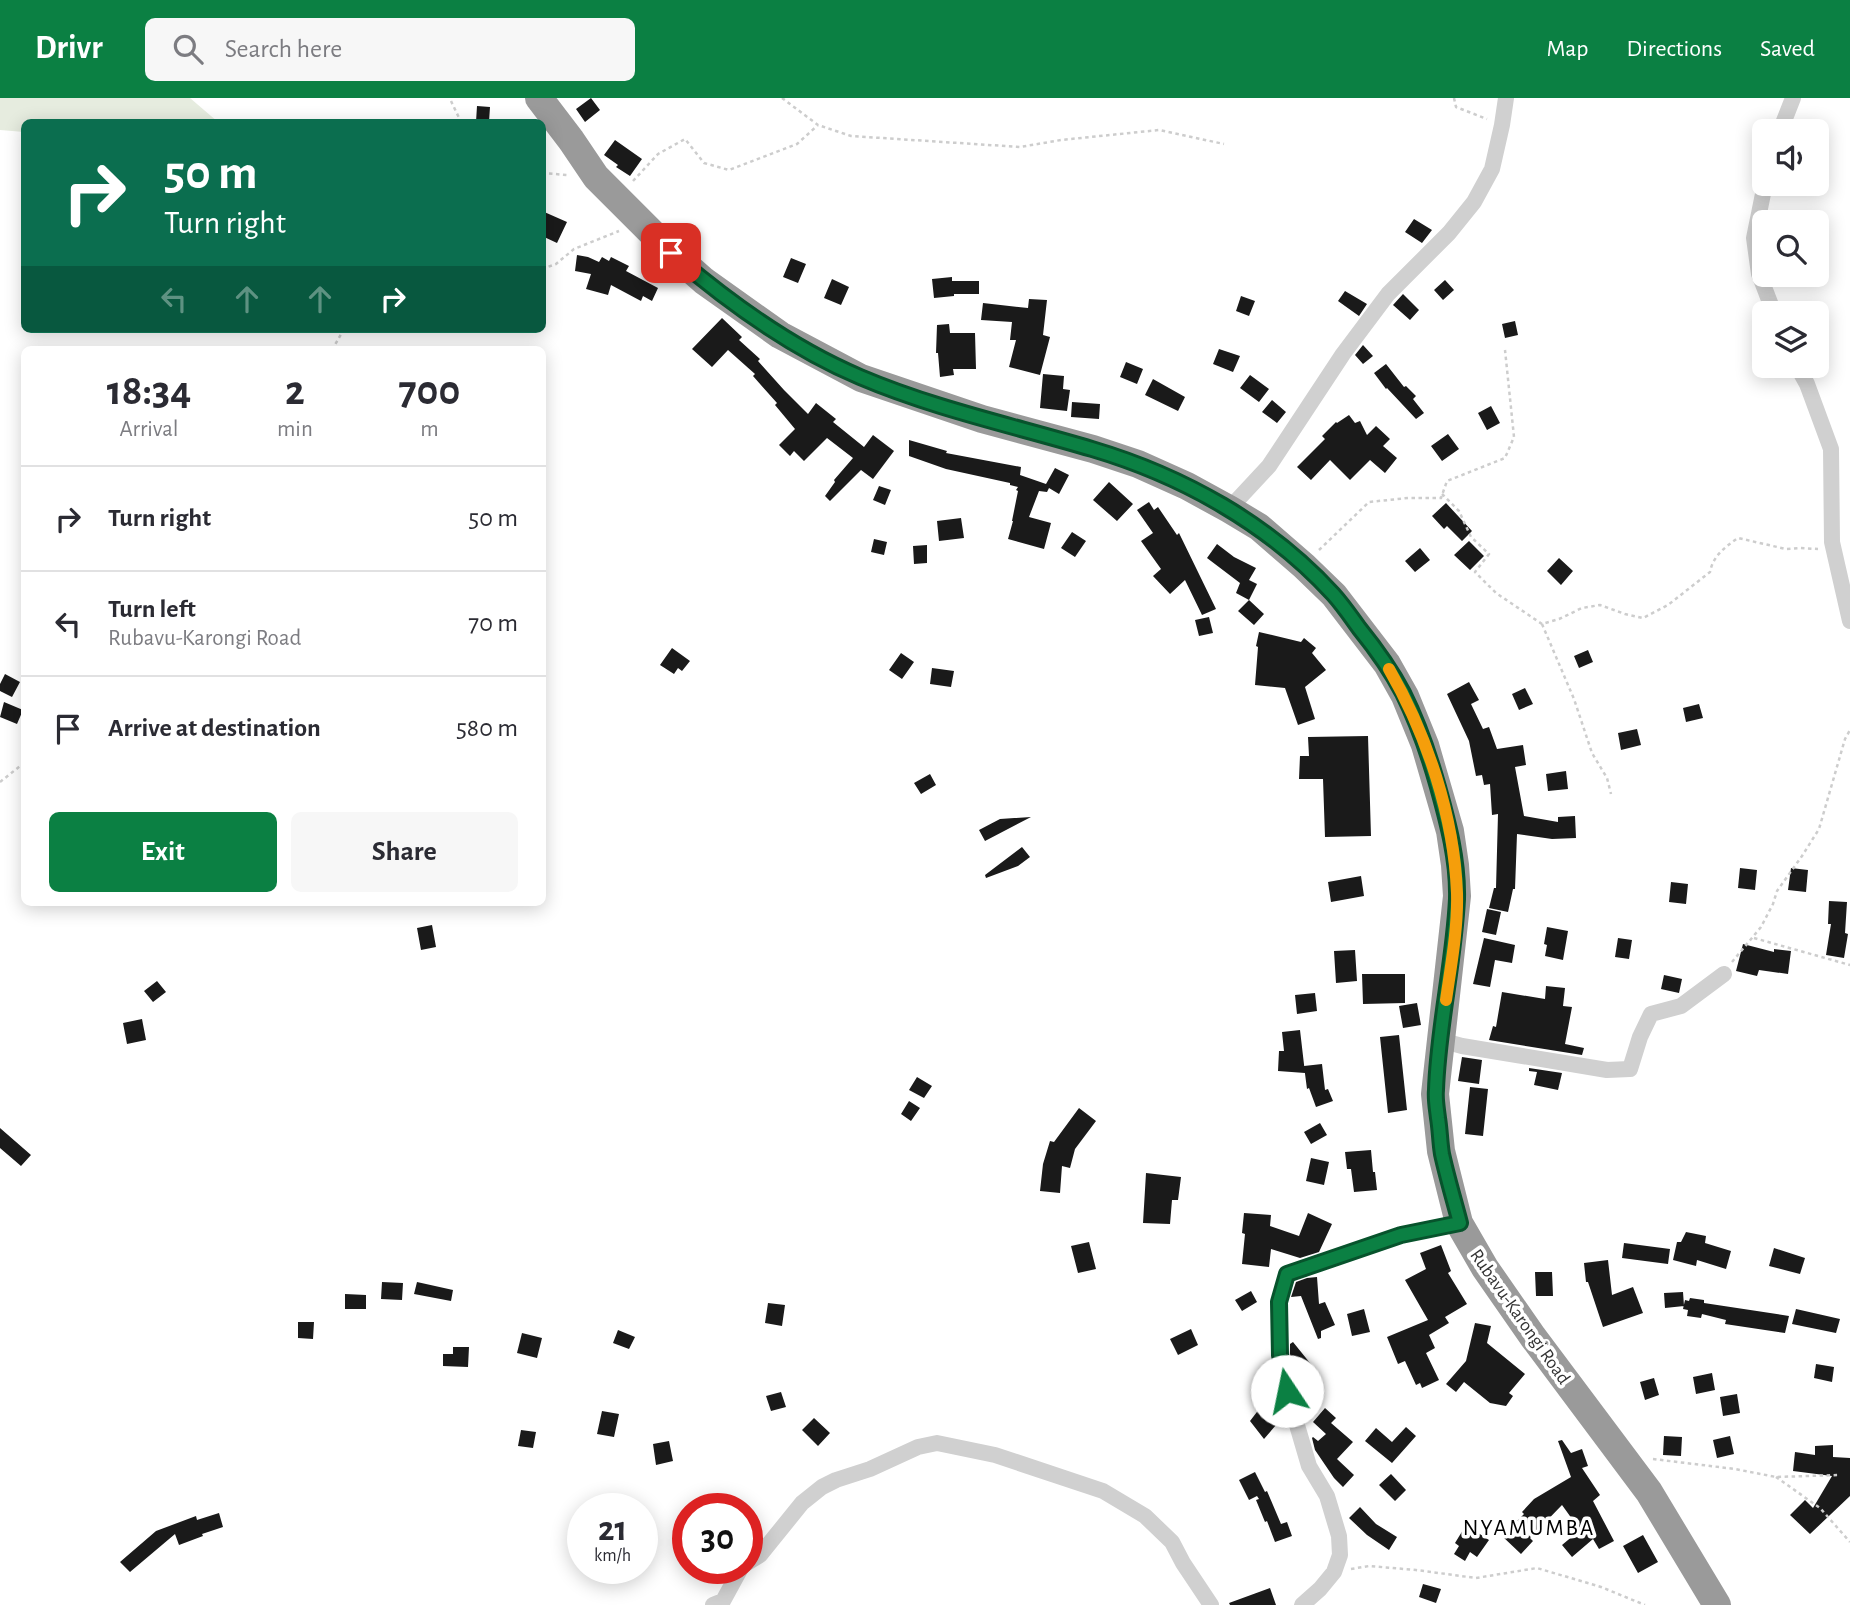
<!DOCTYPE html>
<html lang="en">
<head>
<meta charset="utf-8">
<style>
	:root { --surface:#fff; --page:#f7f7f7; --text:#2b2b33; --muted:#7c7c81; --line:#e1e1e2; --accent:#0b8043 }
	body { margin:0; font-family:"Alegreya Sans",sans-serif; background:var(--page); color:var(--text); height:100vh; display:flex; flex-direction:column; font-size:26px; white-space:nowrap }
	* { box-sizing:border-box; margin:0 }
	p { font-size:23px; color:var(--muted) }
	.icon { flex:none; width:38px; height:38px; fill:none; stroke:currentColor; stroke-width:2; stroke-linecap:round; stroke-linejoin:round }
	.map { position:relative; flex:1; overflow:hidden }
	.drawer { position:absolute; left:21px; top:248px; width:525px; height:560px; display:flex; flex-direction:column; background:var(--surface); border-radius:10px; box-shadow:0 4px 18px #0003 }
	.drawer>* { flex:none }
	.guide { position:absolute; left:21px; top:21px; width:525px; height:214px; border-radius:10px; box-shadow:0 4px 18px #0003; background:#0b6e4f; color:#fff; overflow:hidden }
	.buttons { position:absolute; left:1752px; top:21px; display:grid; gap:14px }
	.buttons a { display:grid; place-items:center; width:77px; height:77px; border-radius:10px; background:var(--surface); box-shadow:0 4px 18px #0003; font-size:35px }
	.speed { position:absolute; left:567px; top:1395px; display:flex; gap:14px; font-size:35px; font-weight:700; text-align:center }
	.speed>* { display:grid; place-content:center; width:91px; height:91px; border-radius:50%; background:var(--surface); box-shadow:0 4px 18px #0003; line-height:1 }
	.speed small { font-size:18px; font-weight:400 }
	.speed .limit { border:10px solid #d22; background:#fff; color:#111 }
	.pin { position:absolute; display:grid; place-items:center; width:60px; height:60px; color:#fff; margin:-30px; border-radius:14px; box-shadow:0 4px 10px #0006 }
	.me { position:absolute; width:77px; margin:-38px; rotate:349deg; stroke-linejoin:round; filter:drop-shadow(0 0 5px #0008) }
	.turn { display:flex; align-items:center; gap:24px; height:147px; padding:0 28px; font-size:32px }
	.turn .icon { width:91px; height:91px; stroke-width:2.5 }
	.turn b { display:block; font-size:49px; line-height:60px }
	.lanes { display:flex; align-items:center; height:66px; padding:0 28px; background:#0003; justify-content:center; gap:35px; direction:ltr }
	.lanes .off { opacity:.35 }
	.eta { display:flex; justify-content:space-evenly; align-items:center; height:119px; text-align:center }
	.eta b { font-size:42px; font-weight:700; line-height:49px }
	.cta { display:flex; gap:14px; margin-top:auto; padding:14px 28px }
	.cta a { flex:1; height:80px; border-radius:10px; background:var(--accent); color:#fff; font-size:28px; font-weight:700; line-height:80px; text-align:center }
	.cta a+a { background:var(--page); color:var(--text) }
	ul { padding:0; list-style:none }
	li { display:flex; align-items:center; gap:21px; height:105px; padding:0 28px; border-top:2px solid var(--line) }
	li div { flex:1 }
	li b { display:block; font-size:26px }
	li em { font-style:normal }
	header { display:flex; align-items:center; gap:42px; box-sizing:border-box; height:98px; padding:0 35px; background:var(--accent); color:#fff }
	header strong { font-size:33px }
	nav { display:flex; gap:38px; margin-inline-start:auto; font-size:24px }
	.search { width:490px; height:63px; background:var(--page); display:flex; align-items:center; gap:18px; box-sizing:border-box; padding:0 24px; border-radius:10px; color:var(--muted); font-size:26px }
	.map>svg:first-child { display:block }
	.green { fill:#e6ecdf }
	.building { fill:#1a1a1a }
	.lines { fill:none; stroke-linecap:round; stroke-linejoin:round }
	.path { stroke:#cdcdcd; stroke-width:2.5; stroke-dasharray:3.5 3.5; stroke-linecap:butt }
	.street { stroke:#d0d0d0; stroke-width:16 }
	.highway { stroke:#9a9a9a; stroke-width:28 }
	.route-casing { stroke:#07532c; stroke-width:18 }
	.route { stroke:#0b8043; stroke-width:12 }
	.slow { stroke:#f59e0b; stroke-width:12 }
	.labels { text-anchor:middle; stroke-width:7; stroke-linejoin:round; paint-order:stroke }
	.street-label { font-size:19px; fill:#333; stroke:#fff }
	.quarter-label { font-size:23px; letter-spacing:2px; fill:#000; stroke:#fff }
</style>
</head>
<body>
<header>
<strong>Drivr</strong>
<div class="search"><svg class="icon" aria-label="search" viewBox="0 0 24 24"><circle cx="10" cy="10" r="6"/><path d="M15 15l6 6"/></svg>Search here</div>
<nav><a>Map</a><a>Directions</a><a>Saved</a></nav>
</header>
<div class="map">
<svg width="1850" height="1507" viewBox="0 0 1850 1507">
	<rect width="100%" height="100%" fill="#fff"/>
	<path class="green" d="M0,0H190L218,24H24V34L0,32Z"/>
	<path class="building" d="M591,0L600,12L585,24L576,11Z
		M477,8L490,9L489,24H476Z
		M615,42L642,61L630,78L616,69L618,67L604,57Z
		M542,113L567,124L557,145L542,138Z
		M1414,121L1432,132L1422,145L1405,134Z
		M577,157L588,159L599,164L602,159L609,163L611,159L629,168L626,173L658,190L652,203L643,198L641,203L611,187L608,197L586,191L591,176L575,173Z
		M791,160L806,166L798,185L783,179Z
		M952,179V183H979V196H954V198L934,200L932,181Z
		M832,181L849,189L841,207L824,200Z
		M1445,182L1454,192L1443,202L1434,192Z
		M1345,193L1367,206L1359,218L1338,203Z
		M1403,196L1419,212L1410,222L1393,207Z
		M1241,198L1255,203L1249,218L1236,213Z
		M1029,201L1047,202L1043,237L1050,239L1040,277L1009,269L1016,242H1010L1012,224L981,222L983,205L1028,210Z
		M722,220L742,239L739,242L760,261L758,263L784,292L808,316L816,305L836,321L833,324L864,349L873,337L894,353L873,381L861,372L830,403L825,398L835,384L834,382L853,360L827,340L804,363L794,353L790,358L779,347L795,331L775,307L777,305L753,278L755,276L728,252L712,269L692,251Z
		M1515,223L1518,237L1505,240L1502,226Z
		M949,226L950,235H975L976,271H953L954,277L940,279L938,255H936L937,227Z
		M1363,247L1373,258L1363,266L1355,257Z
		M1219,251L1240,258L1233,274L1213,266Z
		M1126,264L1143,271L1137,286L1120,279Z
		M1386,266L1404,289L1406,288L1416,298L1413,301L1424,315L1416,321L1387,290L1386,291L1374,275Z
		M1043,276L1064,278L1063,291L1070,292L1067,313L1040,310Z
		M1250,277L1269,291L1259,304L1240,290Z
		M1153,281L1185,299L1178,313L1145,297Z
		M1272,302L1286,314L1277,325L1262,314Z
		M1072,304L1100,306L1099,321L1071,319Z
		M1491,308L1500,325L1487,332L1478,315Z
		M1349,317L1355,325L1360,323L1367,337L1376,328L1390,341L1383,348L1397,360L1385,375L1370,362L1350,382L1330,362L1311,382L1297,369L1325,341L1322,338L1336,324L1337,325Z
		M1448,336L1459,351L1442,363L1431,348Z
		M909,342L947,353L946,355L1021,369L1020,377L1046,386L1055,370L1069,377L1059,396L1049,390L1047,394L1039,393L1029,419L1051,425L1044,451L1008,441L1013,423H1012L1018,393L1016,392L1018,389L1010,387V385L946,371L909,358Z
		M1109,384L1133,406L1117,423L1093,402Z
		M879,388L891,392L885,407L873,402Z
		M1149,404L1154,412L1158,409L1177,437L1179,435L1216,511L1202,517L1185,482L1170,496L1153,478L1161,471L1141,443L1153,435L1137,412Z
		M1446,405L1472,433L1462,443L1447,428L1444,431L1432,418Z
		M961,420L964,440L939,443L937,423Z
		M1072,434L1086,443L1075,459L1061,450Z
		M874,441L887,444L884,457L871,454Z
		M1469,443L1484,458L1470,472L1454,457Z
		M1217,446L1234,459L1256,470L1249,482L1257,486L1249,502L1236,495L1240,485L1207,460Z
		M927,447V465L914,466L913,448Z
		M1420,450L1430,462L1415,474L1405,463Z
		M1559,460L1573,473L1561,487L1547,473Z
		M1249,502L1264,516L1254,527L1238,513Z
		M1209,519L1213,535L1199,538L1195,522Z
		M1259,534L1301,544L1304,540L1316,550L1312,555L1326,572L1305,589L1315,621L1298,627L1285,590L1255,587L1258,549L1256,548Z
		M672,550L690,563L682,573L678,570L674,576L660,567Z
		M1588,552L1593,564L1579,570L1574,558Z
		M901,555L914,564L902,581L889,572Z
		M932,570L954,573L951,589L930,586Z
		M5,576L20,584L12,599L0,593V586Z
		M1469,584L1479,602L1471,606L1483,631L1489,629L1497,651L1523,647L1526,667L1515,669L1524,718L1558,724V719L1575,718L1576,740L1552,741L1517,736L1515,791H1513L1508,814L1489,810L1494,790H1496L1498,716L1492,717L1490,686L1484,687L1482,677L1476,678L1469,643L1447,596Z
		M1525,590L1533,606L1519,612L1512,596Z
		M4,604L23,612L17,626L0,619Z
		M1699,606L1703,620L1686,624L1683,610Z
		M1637,631L1641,647L1621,652L1618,635Z
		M1368,638L1371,738L1325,739L1323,681H1299L1300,658H1309L1308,639Z
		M1566,673L1568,691L1548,693L1546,676Z
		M930,676L936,687L921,696L914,685Z
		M1031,719L985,743L979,732L1000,721Z
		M1022,749L1030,759L1018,768L986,780L985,777Z
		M1740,770L1757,772L1755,792L1738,790Z
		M1791,770L1808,772L1806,794L1788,792Z
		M1361,778L1364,798L1331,804L1328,784Z
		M1671,784L1688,786L1686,806L1669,804Z
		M1829,803L1847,804L1845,835L1848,836L1844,860L1826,857L1831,826H1828Z
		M1487,811L1501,814L1496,837L1482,834Z
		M432,827L436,849L421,852L417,830Z
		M1547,829L1568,833L1563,862L1545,858L1547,847L1544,846Z
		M1484,840L1515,847L1512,865L1495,862L1490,889L1473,886Z
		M1618,840L1632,842L1629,861L1615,859Z
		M1743,846L1774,854V851L1791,853L1788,876L1759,872L1757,878L1736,873Z
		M1355,852L1357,883L1336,885L1334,853Z
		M1362,876H1405V905L1363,906Z
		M1664,877L1682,881L1679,895L1661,891Z
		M157,883L166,894L153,904L144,893Z
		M1546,888L1565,890L1563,908L1572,909L1565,946L1584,950L1582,957L1489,942L1493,928L1496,929L1502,894L1545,901Z
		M1315,895L1317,913L1297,916L1295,897Z
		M1417,905L1421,927L1403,930L1399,908Z
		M142,921L146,942L127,946L123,925Z
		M1300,932L1305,975L1278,973L1279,953H1284L1282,934Z
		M1399,937L1407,1012L1388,1015L1380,939Z
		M1462,959L1482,962L1479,986L1458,983Z
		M1322,966L1325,992L1328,991L1333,1003L1316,1009L1309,990L1307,991L1304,968Z
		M1529,970L1562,975L1558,992L1534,987L1537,974L1529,973Z
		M917,979L932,988L924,1000L909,992Z
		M1470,989L1488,991L1483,1038L1465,1036Z
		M909,1003L920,1010L911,1023L901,1016Z
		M1079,1010L1096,1023L1075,1051L1070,1070L1062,1068L1060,1095L1040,1093L1043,1066L1050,1043L1054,1044Z
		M1320,1025L1327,1037L1311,1046L1304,1034Z
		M0,1030L31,1057L21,1068L0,1050Z
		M1371,1052L1373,1074H1375L1377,1092L1354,1094L1351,1071H1347L1345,1054Z
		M1311,1060L1329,1064L1324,1087L1306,1083Z
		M1146,1075L1181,1079L1178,1102H1172L1170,1126L1143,1125Z
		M1244,1115L1271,1117L1270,1128L1299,1138L1308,1115L1332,1126L1319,1154L1300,1160L1271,1151L1269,1169L1242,1166L1245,1136L1242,1135Z
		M1686,1134L1706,1138L1705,1145L1731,1153L1726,1171L1697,1162L1696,1168L1673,1162L1677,1144H1681Z
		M1089,1144L1096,1171L1078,1175L1071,1148Z
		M1624,1145L1670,1151L1668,1166L1622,1160Z
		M1441,1147L1451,1173L1448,1175L1467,1206L1445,1219L1449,1225L1429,1237L1435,1250L1426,1255L1439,1282L1422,1290L1420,1285L1416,1287L1405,1263L1398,1266L1387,1239L1428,1222L1405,1182L1426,1171L1420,1155Z
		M1774,1150L1805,1160L1800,1176L1769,1168Z
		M1608,1162L1612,1197L1633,1189L1643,1215L1603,1229L1588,1184H1586L1584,1165Z
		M1535,1174H1552L1553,1198H1536Z
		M1317,1179L1319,1206L1325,1204L1335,1227L1321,1233V1240L1318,1241L1301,1198L1291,1199L1296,1184L1307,1180Z
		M382,1184L403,1185L402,1202L381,1201Z
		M417,1184L453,1192L451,1203L414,1196Z
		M1251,1193L1257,1204L1242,1213L1235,1202Z
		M1683,1194L1684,1208L1665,1210L1664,1195Z
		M345,1196L366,1197V1211H345Z
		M1690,1200L1704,1202V1205L1789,1218L1785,1235L1725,1226L1726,1222L1702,1216L1701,1220L1687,1218L1688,1212L1683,1211L1685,1202L1689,1203Z
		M768,1205L785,1207L782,1228L765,1225Z
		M1364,1211L1370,1234L1352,1238L1347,1216Z
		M1796,1211L1840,1221L1836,1235L1792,1226Z
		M298,1224H314L313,1241L298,1240Z
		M1475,1225L1491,1228L1487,1245L1525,1276L1509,1295L1513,1298L1506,1308L1490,1305L1464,1284L1456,1294L1446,1286L1466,1263Z
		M1191,1231L1198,1247L1178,1257L1170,1241Z
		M618,1232L635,1239L629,1251L613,1245Z
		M522,1235L542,1240L537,1260L517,1255Z
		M1293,1244L1314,1270L1300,1282L1294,1275L1290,1256V1246Z
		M453,1249H469L468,1269L443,1268V1256H453Z
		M1816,1266L1834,1269L1832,1284L1814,1280Z
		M1712,1275L1715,1292L1696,1296L1693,1279Z
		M1654,1280L1659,1297L1645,1302L1640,1284Z
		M781,1294L786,1309L771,1313L766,1298Z
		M1737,1296L1740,1315L1723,1318L1720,1299Z
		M1260,1310L1276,1327L1264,1341L1250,1323Z
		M1325,1310L1336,1320L1331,1325L1353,1344L1337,1361L1354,1377L1343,1389L1334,1380L1315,1352L1312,1340L1313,1339L1318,1343L1326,1336L1313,1324Z
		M602,1313L619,1316L614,1339L597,1336Z
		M814,1320L830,1335L818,1348L802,1332Z
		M1406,1329L1416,1338L1392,1365L1365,1343L1376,1330L1392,1344Z
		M521,1332L536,1334L533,1350L518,1348Z
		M1664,1338L1682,1339L1681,1358L1663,1357Z
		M1730,1338L1734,1356L1717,1360L1713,1342Z
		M1562,1342L1571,1355L1582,1351L1588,1368L1582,1370L1600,1397L1593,1403L1614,1443L1599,1451L1593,1441L1572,1459L1562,1447L1580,1432L1562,1407L1530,1440L1533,1443L1521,1456L1502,1438L1524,1416L1522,1414L1534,1401L1571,1379L1558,1343Z
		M669,1343L673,1363L656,1367L653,1346Z
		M1833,1347V1359L1850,1360V1398L1810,1436L1790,1417L1805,1402L1813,1410L1832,1378L1793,1373L1795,1354L1815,1357V1348Z
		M1255,1374L1265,1394L1267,1393L1281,1426L1287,1424L1292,1438L1275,1444L1267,1423L1265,1424L1256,1402L1259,1401L1257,1398L1249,1402L1239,1382Z
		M1391,1376L1406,1392L1395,1403L1379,1387Z
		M1360,1409L1376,1426L1397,1439L1389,1452L1367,1437L1349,1420Z
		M219,1415L223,1429L202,1436L203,1438L179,1447L175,1436L130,1474L120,1464L156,1433L196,1418L197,1422Z
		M1466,1427L1489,1442L1477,1459L1470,1454L1465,1463L1454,1456L1459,1448L1455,1445Z
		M1643,1437L1658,1464L1638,1475L1623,1448Z
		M1423,1486L1441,1491L1436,1505L1419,1499Z
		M1270,1490L1276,1507H1230L1229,1505Z"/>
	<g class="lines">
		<path class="path" d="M782,0L818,27L851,38L1020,49L1061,42L1159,32L1224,46
			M1454,0L1456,9L1487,21
			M451,3L461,24
			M542,75L567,77
			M633,83L658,56L685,41L704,65L729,72L797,46L818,27
			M542,171L556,166L574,151L619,133
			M332,252L344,231
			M1442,396L1459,413L1471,439L1489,456L1475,474L1496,495L1542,526L1559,521L1582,510L1600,507L1625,516L1643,520L1668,507L1710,474C1713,458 1725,449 1738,440L1786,451L1800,450L1818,451
			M1319,452L1369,404L1408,400H1441L1447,383L1505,360L1514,339L1505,252
			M1542,526L1574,601L1592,655L1607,680L1611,696
			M0,684L24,665
			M1754,840L1850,867
			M1732,864L1761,829L1773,806L1777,793L1802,758L1819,731L1845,641L1850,632
			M1653,1361L1735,1371L1776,1379L1839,1377
			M1776,1379L1820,1410L1850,1444
			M1351,1471L1369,1468L1416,1472L1476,1480L1537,1470L1601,1489L1645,1507"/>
		<path class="street" d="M1780,33L1793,0
			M1765,86L1754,140L1759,176L1774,215
			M1797,268L1807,286L1831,351L1832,444L1850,523
			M1229,411L1269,368L1343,256L1388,196L1449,135L1474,104L1492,71L1502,27L1506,0
			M1440,942L1462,948L1607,972L1630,971L1640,939L1651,916L1681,908L1724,876
			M747,1465L760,1457L802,1405L822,1389L836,1382L870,1371L918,1349L937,1345L995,1357L1103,1393L1145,1418L1172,1444L1183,1465L1211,1507
			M713,1507L723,1503L741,1470
			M1302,1507L1320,1491L1334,1474L1340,1457L1339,1438L1327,1398L1309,1368L1287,1293L1280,1257L1279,1204L1287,1176L1401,1137L1459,1125"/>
		<path class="highway" d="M539,0L571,42L596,79L671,154L704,183L780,237L861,280L982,321L1093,351L1138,366L1187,388L1229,411L1259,429L1304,468L1334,497L1387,566L1405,598L1425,647L1450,733L1455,767L1457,798L1435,996L1441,1053L1459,1125L1485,1170L1533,1239L1649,1394L1717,1507"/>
	</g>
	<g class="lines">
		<defs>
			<path id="route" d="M671,155C728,204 791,250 860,279C935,311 1015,328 1092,351C1183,378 1269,426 1333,496C1343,507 1351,519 1359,530C1376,551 1391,572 1403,595C1418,625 1429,657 1438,689C1448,725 1458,762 1457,801C1454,865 1438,928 1436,992C1435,1001 1437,1011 1438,1020C1440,1032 1440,1044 1442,1056C1447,1079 1454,1102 1460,1125L1401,1137L1287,1176L1279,1204L1280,1257L1287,1293"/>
		</defs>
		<use href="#route" class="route-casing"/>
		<use href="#route" class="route"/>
		<path class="slow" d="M1389,571C1427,637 1454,718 1457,795C1458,830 1451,867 1446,902"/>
	</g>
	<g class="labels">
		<g class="street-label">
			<text transform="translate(1521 1218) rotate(55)" y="7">Rubavu-Karongi Road</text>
		</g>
		<g class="quarter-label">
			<text x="1529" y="1437">NYAMUMBA</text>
		</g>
	</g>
</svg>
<div class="buttons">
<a><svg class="icon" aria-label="sound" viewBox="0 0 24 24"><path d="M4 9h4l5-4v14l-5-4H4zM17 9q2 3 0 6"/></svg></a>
<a><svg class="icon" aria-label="search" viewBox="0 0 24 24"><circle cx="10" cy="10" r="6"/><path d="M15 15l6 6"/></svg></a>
<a><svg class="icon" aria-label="layers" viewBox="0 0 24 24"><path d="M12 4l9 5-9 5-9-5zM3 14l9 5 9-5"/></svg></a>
</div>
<div class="speed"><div>21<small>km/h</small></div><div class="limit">30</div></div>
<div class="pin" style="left:671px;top:155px;background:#d93025"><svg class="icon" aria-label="arrive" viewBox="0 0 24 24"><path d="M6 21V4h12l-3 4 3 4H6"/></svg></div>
<svg class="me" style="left:1287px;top:1293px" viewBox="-20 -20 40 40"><circle r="19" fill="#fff"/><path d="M0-13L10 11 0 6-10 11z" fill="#0b8043"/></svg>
<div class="guide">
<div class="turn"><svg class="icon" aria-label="right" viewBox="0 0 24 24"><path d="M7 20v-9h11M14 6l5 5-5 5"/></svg><div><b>50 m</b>Turn right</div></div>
<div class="lanes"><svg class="icon off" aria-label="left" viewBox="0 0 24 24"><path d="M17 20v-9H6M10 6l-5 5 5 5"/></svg><svg class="icon off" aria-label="ahead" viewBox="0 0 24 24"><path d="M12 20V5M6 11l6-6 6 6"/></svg><svg class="icon off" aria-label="ahead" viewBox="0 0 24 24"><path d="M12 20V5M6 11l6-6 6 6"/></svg><svg class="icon" aria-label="right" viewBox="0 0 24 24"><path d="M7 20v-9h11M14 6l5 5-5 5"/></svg></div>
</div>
<section class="drawer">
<div class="eta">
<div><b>18:34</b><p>Arrival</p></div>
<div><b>2</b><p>min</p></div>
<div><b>700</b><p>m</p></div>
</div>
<ul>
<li><svg class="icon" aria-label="right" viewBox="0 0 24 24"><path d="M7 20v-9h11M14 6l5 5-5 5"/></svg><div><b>Turn right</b></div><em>50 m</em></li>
<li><svg class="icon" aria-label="left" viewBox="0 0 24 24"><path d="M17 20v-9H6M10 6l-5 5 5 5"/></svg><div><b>Turn left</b><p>Rubavu-Karongi Road</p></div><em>70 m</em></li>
<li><svg class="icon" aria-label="arrive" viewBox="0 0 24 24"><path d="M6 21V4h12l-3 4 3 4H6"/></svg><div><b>Arrive at destination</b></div><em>580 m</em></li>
</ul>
<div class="cta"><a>Exit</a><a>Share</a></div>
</section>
</div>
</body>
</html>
